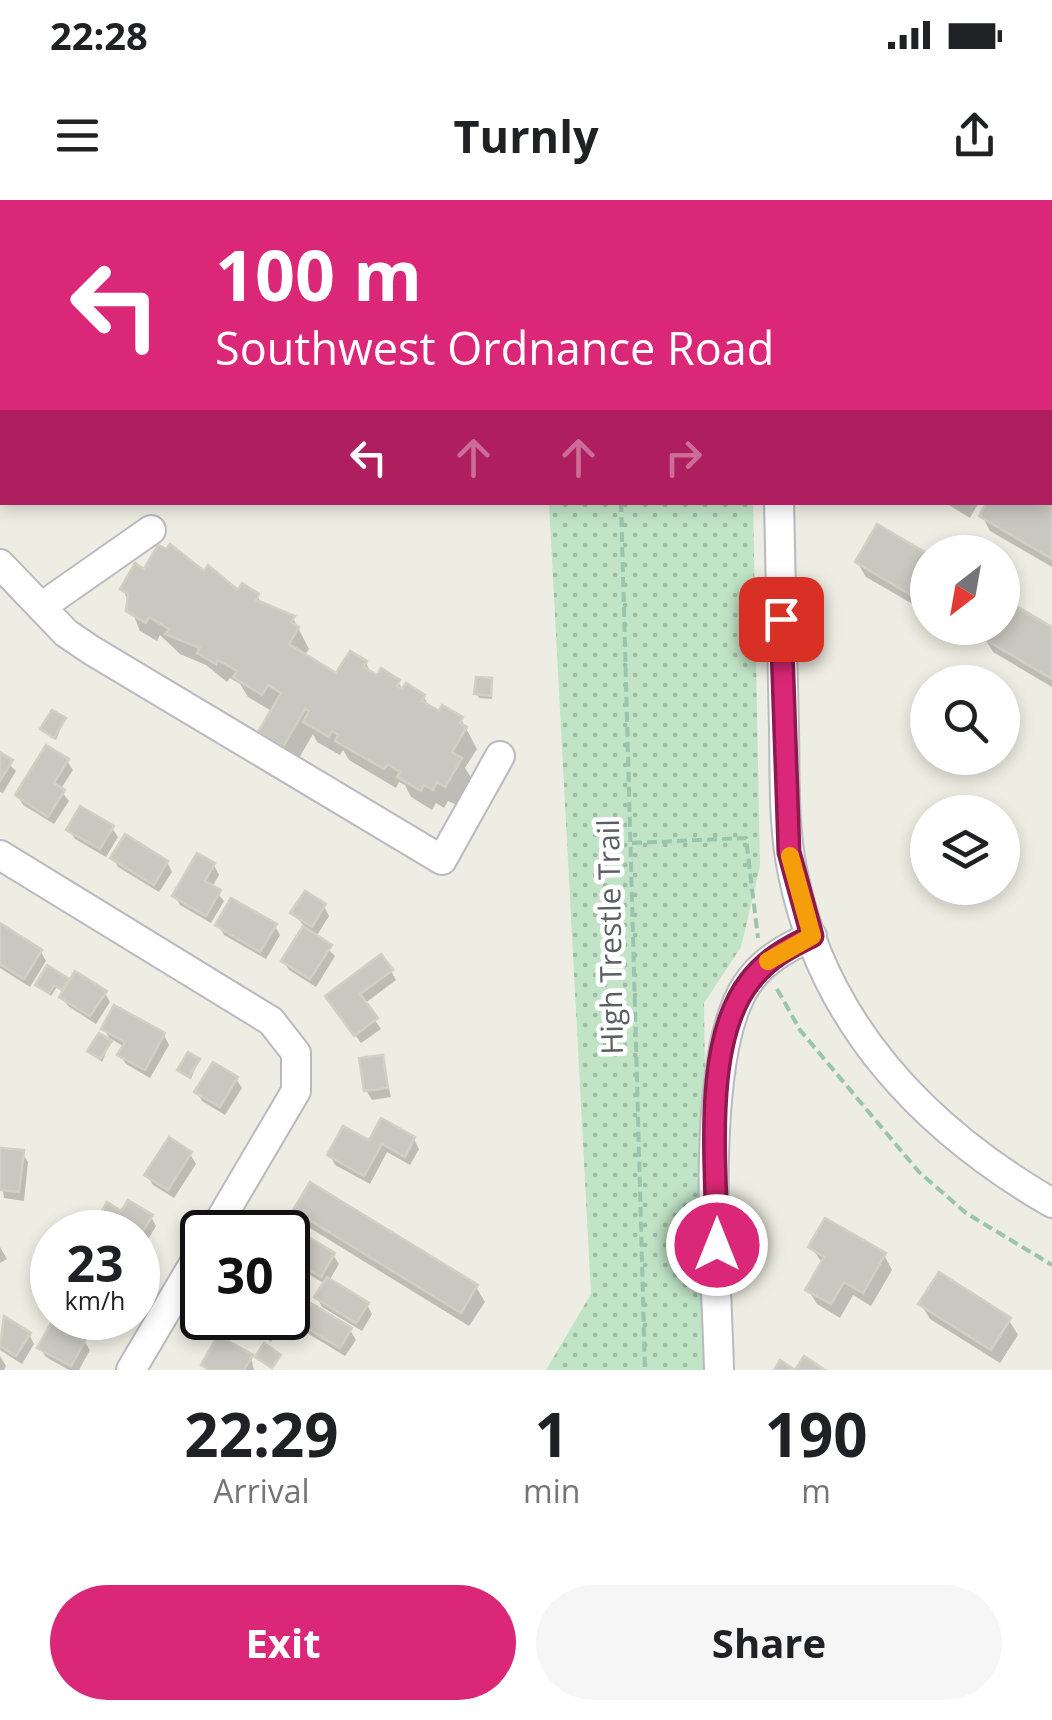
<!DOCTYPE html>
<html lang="en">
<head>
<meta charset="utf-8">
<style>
	:root { --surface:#fff; --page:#f6f6f6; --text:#202124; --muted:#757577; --accent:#db2777 }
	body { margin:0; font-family:"Open Sans",sans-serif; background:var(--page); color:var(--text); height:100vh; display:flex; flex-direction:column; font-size:38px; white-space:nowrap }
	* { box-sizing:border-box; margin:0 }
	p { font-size:32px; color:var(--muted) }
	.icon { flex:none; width:55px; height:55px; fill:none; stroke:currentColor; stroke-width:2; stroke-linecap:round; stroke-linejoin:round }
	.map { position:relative; height:1170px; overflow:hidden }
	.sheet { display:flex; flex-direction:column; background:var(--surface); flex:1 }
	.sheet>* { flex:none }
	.hud { position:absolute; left:0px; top:0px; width:1052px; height:305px; box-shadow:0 5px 15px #0003; background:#db2777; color:#fff; overflow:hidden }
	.needle { width:65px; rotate:211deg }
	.fabs { position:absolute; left:910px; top:335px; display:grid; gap:20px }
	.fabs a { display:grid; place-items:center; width:110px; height:110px; border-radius:50%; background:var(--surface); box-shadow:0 5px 15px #0003; font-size:50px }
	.speed { position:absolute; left:30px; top:1010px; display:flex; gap:20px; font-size:50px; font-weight:700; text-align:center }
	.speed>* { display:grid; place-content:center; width:130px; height:130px; border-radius:50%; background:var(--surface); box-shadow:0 5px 15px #0003; line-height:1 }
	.speed small { font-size:25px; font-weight:400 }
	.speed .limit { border:5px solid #111; border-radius:15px; background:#fff; color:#111 }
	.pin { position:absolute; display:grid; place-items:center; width:85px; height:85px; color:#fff; margin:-42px; border-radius:20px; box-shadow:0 5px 15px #0006 }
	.me { position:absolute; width:110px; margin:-55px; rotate:0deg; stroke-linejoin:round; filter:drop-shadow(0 0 8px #0008) }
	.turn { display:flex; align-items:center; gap:35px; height:210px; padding:0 50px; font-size:45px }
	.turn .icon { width:130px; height:130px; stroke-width:2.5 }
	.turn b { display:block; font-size:70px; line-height:85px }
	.lanes { display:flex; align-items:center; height:95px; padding:0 50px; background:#0003; justify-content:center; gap:50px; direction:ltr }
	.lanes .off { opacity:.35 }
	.eta { display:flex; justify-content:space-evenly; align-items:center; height:170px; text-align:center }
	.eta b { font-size:60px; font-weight:700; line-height:70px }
	.action { display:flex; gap:20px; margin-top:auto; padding:20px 50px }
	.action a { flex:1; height:115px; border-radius:60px; background:var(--accent); color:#fff; font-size:40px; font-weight:700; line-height:115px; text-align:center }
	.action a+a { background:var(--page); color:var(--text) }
	.status { display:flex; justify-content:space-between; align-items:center; height:70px; padding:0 50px; background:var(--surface); direction:ltr }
	.status svg { height:28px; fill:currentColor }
	header { display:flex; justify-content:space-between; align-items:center; height:130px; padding:0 50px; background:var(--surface); font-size:45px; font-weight:700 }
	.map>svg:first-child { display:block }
	.park { fill:url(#park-dots) }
	.shadow { fill:#0003 }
	.building { fill:#c8c7c0; stroke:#d2d0c2; stroke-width:2.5 }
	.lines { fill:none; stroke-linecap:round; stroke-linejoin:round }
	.minor-casing { stroke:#b8babf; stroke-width:32 }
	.major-casing { stroke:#eadd5f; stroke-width:40 }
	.path { stroke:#9bc4ae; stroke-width:4; stroke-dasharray:10 5; stroke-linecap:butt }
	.minor { stroke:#fff; stroke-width:28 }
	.major { stroke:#f9fbab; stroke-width:35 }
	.route-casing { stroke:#8e194d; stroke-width:25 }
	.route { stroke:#db2777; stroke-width:18 }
	.slow { stroke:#f59e0b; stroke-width:18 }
	.labels { text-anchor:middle; stroke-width:9; stroke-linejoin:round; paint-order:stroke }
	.street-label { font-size:30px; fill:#5b5e63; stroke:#fff }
</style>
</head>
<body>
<div class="status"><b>22:28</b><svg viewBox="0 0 49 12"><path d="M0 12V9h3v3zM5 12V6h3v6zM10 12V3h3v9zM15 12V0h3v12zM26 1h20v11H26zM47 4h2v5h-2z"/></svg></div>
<header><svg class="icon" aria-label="menu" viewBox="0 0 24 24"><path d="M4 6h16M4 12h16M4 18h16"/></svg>Turnly<svg class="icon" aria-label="share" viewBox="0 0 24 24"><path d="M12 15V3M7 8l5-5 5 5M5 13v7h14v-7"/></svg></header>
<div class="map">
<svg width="1052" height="1170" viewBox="0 0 1052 1170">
	<defs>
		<pattern id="park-dots" width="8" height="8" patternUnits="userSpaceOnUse" patternTransform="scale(2.5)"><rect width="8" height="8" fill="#c1e4c7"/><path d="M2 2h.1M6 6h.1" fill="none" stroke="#a0bca5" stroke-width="1.8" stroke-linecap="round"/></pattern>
	</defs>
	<rect width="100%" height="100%" fill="#edede3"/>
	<path class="park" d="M532,0H747V2H532Z
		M549,303H753L760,666L741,747L704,803L709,1170H546L591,1094Z"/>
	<path class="shadow" d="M180,0H224L226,2H178Z
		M944,302H979L970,318Z
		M990,302H1043L1052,308V367L990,331L982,316Z
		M928,357V413L866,377L857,362Z
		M145,372L205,375L239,394L257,396L263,406L293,418L309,449L304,456L337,476L366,463L372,475L398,482L404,491L424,497L430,509L461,519L477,549L465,568L472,579L457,605L448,601L444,608L436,603L432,610L411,597L405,585L399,582L396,588L349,560L343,550L340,555L317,542L313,534L295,565L272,552L261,532L273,512L248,497L240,484L230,478L227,482L206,465L180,454L160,435L157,441L140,431L123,389Z
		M1004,403L1052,430V487L993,452L984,437L990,428H1002Z
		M951,428H979L971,440Z
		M491,480L492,499L479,498L477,494Z
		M64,520L56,540L43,529Z
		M0,555L16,571L3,593L0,592Z
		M67,561L73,570L60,590L69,601L54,624L23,605L18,596Z
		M112,628L118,637L106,657L75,639L69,630Z
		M113,658L167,662L172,672L159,692L118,667Z
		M214,665L219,675L212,687L224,701L211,723L180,705L175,696Z
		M324,706L329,716L316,737L335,756L316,787L289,770L283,761L305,727L293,713Z
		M218,725L275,726L280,735L266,759L224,735Z
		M0,726L41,752L46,761L30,787L0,768Z
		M391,771L396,780L364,804L381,829L361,843L334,806Z
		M67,780L105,793L110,802L96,824L68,806L62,797L65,792L57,787L51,796L38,785Z
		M104,829L164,835L169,845L150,878L126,864L120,855L125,847L109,838Z
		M110,843L102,862L90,851Z
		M382,858L391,897L372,900L366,890Z
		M198,861L191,879L182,874L180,870Z
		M236,879L242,888L225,915L202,901L197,892Z
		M414,939L419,949L410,965L387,952L370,984L335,965L330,955L370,944Z
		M22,953L28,962L24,1001L4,998L0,970Z
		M190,954L196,964L174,998L153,985L147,975Z
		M296,1010L476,1087L485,1102L469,1126L305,1025Z
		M121,1014L151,1017L156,1026L141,1051L138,1032H111L100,1019Z
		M284,1026L333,1055L339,1064L329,1081L367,1105L372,1114L362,1131L322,1107L317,1097L325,1084L305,1072L300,1080L288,1072V1032H280Z
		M0,1047L7,1059L0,1063Z
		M811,1047L884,1055L892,1070L871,1106L853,1095L840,1118L817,1104L808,1090L823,1064Z
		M921,1104L1009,1120L1018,1135L1000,1163L930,1119Z
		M239,1118H287L271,1142Z
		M4,1119L29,1134L34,1144L22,1164L0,1150Z
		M302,1123L350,1130L356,1140L345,1156L307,1133Z
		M84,1141L90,1150L79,1170H69L46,1157L40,1148Z
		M0,1156L6,1166L4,1170H0Z
		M251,1157L254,1170H207L204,1165Z"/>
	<path class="building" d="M987,302L1052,305V359L979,316Z
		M877,324L928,354V405L855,362Z
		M170,344L204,371L208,365L238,390L242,383L259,394L256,400L295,416L291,422L299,427L289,444L336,473L350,451L367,461L364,467L377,475L381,468L400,480L397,486L402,489L406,483L425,495L422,501L439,511L442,505L463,517L460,523L467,527L452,552L462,558L445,587L437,582L433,590L424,585L421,591L397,577L400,572L388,564L384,569L335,541L338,535L332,531L329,537L303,522L309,511L305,509L283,547L258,532L281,493L268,485L262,495L233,477L237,471L218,460L216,464L197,453L200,448L165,434L169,429L149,417L146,423L126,411L128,394L120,389L135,363L144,369L158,345L166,349Z
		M1004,399L1052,427V479L981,437L987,428H1002Z
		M476,477L492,478L491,496L474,494Z
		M52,510L66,518L54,538L40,529Z
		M46,545L69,559L54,583L65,590L48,617L15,595Z
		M0,552L13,560L0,581Z
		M80,606L114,626L100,649L66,630Z
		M125,634L168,661L154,685L110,658Z
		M197,653L215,663L205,681L221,690L206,716L172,696Z
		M305,691L326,704L312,727L290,713Z
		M231,698L277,724L260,752L215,725Z
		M0,723L42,750L24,779L0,764Z
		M303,726L332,745L310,779L281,761Z
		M381,754L393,770L360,794L378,818L354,836L325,796Z
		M47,765L69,779L62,790L54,785L49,793L35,785Z
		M75,771L107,791L90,816L59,797Z
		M114,805L165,833L145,870L117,855L125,842L101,829Z
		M99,833L112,841L100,859L87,851Z
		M188,852L200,859L189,877L177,870Z
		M383,855L388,888L364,891L359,858Z
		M213,862L238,877L220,907L194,892Z
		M381,918L415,937L405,957L382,944L364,976L327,955L343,926L369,940Z
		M169,937L192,952L168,990L144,975Z
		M0,948L24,950L19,992L0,990Z
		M310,982L478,1085L461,1113L293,1010Z
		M128,1000L153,1015L138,1039V1032H118L97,1019L107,1002L121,1011Z
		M825,1018L886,1053L863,1093L844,1082L831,1104L805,1090L824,1057L808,1047Z
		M283,1022L335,1053L321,1077L299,1064L295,1072L288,1068V1032H277Z
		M939,1072L1011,1118L991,1150L918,1104Z
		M327,1077L369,1103L356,1123L314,1097Z
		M311,1103L352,1128L340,1148L299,1123Z
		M4,1116L31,1133L16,1156L0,1146Z
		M239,1118H276L266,1134Z
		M53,1120L86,1139L71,1166L37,1148Z
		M218,1135L253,1155L244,1170H210L201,1165Z
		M264,1143L281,1155L272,1168L255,1157Z
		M804,1156L825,1170H774L780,1160L795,1170Z"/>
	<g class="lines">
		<defs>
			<path id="minor" d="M30,0L34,2
				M298,0L302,2
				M772,0V2
				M272,2L278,0
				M779,302C781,378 782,454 784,530C785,578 783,628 793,674C823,823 924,929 1052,1003
				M0,364L66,433L91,450L442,660L500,556
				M41,407L151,330
				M0,655L271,821L296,853V891L213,1032
				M131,1170L202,1050
				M719,1170C717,1077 698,860 746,786C762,761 786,748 812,736"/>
			<path id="major" d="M74,2L75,0
				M0,123L2,119"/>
		</defs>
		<use href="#minor" class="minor-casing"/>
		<use href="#major" class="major-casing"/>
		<path class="path" d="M613,0V2
			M830,0V2
			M120,2L122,0
			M0,200L2,195
			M621,302L645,1170
			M632,643L746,638L758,738
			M777,789L800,830L919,972L966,1013L1052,1065"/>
		<use href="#minor" class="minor"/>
		<use href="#major" class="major"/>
	</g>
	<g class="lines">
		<defs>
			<path id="route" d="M717,1045C717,970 701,843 750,781C767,759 787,748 812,736L789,652L781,419"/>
		</defs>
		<use href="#route" class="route-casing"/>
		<use href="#route" class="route"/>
		<path class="slow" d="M768,761L812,736L790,656"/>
	</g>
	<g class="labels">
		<g class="street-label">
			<text transform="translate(611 737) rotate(-91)" y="10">High Trestle Trail</text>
		</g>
	</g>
</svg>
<div class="fabs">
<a><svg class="needle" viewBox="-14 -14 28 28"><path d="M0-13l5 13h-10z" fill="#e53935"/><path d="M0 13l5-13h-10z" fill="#757577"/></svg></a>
<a><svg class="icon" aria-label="search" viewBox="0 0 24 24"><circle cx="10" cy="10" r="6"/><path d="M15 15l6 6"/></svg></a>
<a><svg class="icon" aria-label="layers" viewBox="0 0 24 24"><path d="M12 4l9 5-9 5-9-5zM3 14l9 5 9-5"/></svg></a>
</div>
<div class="speed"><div>23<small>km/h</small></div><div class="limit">30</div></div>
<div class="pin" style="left:781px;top:419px;background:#d93025"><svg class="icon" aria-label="arrive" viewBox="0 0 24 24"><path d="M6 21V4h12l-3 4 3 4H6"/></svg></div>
<svg class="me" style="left:717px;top:1045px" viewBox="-20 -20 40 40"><circle r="17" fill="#db2777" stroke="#fff" stroke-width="3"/><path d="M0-11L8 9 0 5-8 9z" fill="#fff"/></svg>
<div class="hud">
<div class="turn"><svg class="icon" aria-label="left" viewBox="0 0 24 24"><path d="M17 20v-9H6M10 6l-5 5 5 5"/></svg><div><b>100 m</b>Southwest Ordnance Road</div></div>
<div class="lanes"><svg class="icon" aria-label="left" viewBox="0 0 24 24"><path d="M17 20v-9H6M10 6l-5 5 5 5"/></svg><svg class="icon off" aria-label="ahead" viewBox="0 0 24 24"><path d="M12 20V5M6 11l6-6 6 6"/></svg><svg class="icon off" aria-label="ahead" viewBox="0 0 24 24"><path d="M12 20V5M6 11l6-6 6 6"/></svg><svg class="icon off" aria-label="right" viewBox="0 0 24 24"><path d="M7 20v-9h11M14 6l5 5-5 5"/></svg></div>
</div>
</div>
<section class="sheet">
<div class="eta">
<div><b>22:29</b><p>Arrival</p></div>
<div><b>1</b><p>min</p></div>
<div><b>190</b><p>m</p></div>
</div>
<div class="action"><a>Exit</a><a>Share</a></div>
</section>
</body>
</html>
